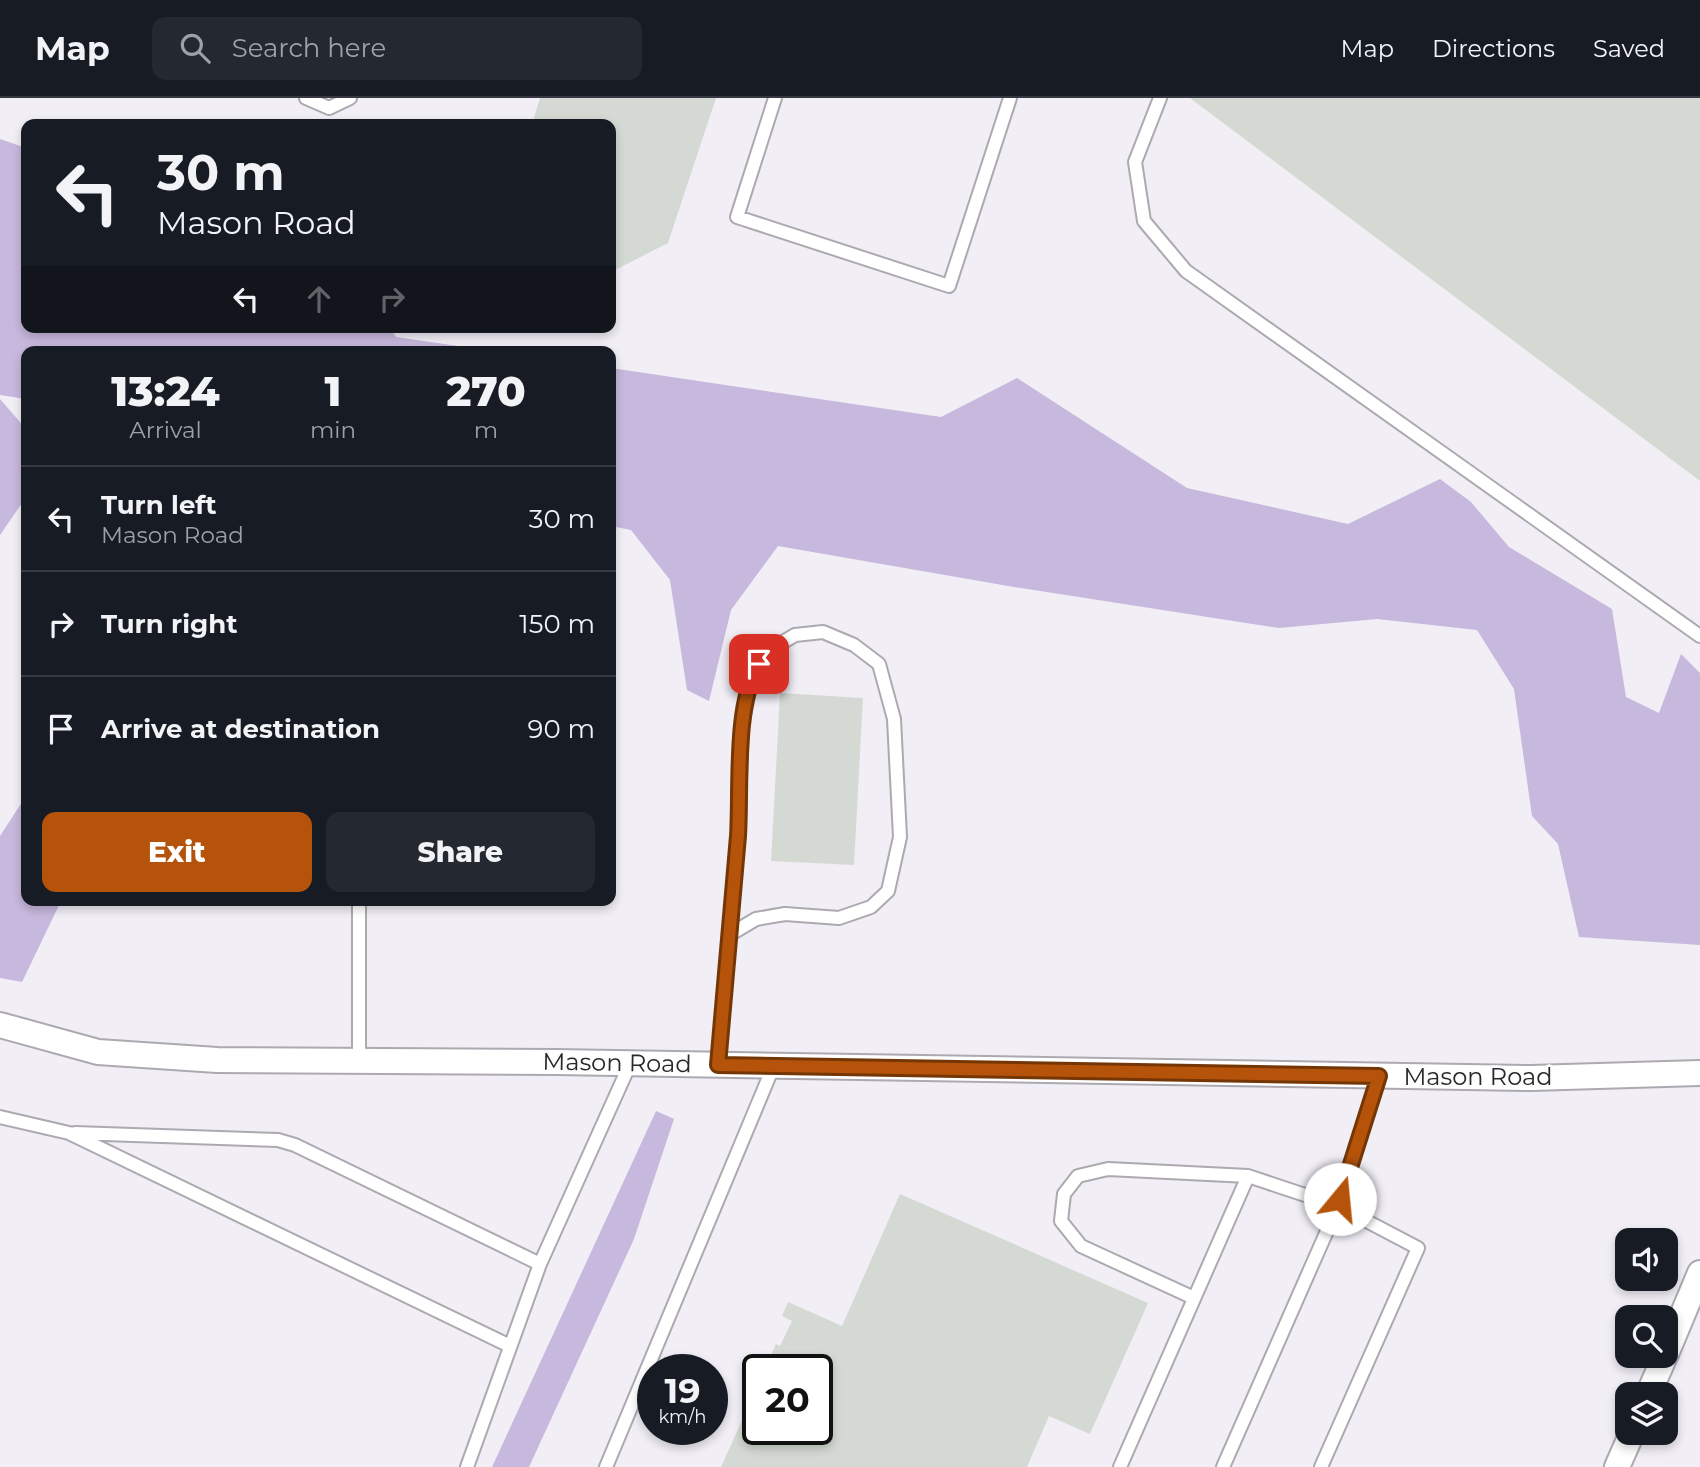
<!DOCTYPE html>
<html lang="en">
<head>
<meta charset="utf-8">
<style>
	:root { --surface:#171b24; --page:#242831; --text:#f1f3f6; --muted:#9ea1a6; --line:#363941; --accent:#b45309 }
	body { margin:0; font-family:Montserrat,sans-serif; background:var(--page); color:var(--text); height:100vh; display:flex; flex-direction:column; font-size:26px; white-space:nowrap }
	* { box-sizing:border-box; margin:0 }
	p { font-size:23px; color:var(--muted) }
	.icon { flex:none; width:38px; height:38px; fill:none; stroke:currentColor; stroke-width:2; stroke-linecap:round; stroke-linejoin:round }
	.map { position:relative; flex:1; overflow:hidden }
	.panel { position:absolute; left:21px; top:248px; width:595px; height:560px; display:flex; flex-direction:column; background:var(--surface); border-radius:14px; box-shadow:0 4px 10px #0003 }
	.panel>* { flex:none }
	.hud { position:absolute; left:21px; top:21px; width:595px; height:214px; border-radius:14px; box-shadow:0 4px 10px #0003; background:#171b24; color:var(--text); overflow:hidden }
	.controls { position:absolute; left:1615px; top:1130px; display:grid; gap:14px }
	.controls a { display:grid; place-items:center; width:63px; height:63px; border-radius:14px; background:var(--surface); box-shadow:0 4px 10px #0003; font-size:35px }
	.speed { position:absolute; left:637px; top:1256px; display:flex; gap:14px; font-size:35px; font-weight:700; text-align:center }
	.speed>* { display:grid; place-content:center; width:91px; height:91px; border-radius:50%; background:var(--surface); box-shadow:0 4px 10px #0003; line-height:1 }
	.speed small { font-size:18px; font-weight:400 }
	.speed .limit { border:4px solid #111; border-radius:10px; background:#fff; color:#111 }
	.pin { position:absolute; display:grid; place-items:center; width:60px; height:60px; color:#fff; margin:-30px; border-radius:14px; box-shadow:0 4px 10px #0006 }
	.me { position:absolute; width:77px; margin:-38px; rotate:17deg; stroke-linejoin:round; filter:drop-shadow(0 0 5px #0008) }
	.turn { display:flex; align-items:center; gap:24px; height:147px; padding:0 21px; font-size:32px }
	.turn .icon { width:91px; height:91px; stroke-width:2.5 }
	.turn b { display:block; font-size:49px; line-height:60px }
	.lanes { display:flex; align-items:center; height:66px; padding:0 21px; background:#0003; justify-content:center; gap:35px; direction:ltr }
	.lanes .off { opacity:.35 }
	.eta { display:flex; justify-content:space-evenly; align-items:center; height:119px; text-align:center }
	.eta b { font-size:42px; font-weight:800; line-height:49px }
	.primary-button { display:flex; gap:14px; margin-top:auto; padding:14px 21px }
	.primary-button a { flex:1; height:80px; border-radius:14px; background:var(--accent); color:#fff; font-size:28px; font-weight:800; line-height:80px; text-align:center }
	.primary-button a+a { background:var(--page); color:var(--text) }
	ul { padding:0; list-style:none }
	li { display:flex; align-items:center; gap:21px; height:105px; padding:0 21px; border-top:2px solid var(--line) }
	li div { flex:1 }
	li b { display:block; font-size:26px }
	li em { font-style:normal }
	header { display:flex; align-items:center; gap:42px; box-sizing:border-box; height:98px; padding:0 35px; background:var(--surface); border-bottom:2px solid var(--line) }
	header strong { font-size:33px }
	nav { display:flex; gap:38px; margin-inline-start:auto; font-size:24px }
	.search { width:490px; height:63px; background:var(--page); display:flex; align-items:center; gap:18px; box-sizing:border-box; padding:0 24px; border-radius:14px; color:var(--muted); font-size:26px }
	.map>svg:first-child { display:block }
	.forest { fill:#c7b8dd }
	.building { fill:#d4dad3 }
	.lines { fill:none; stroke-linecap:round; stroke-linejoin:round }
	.lane-casing { stroke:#aca9b1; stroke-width:16 }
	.street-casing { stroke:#aca9b1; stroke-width:28 }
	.lane { stroke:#fff; stroke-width:12 }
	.street { stroke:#fff; stroke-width:24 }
	.route-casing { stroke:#753606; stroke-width:18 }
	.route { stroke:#b45309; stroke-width:12 }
	.labels { text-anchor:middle; stroke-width:5; stroke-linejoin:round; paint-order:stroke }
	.street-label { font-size:24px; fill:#28272a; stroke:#fdfdfe }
</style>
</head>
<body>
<header>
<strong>Map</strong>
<div class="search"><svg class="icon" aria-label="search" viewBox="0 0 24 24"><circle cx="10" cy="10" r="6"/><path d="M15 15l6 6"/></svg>Search here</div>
<nav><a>Map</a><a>Directions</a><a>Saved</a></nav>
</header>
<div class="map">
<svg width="1700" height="1369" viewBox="0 0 1700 1369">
	<rect width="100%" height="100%" fill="#f1eef6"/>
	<path class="forest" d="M0,41L26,50V229H390L396,239L499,254H26V301L0,297Z
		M611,270L941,319L1017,280L1187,390L1348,426L1440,381L1471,404L1509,449L1612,511L1626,599L1659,615L1681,556L1700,575V847L1579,839L1558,746L1532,718L1514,591L1477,532L1377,521L1279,530L1014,489L778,448L731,512L709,603L687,592L670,482L631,432L611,428Z
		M0,301L26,331V383L22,405L0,437Z
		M26,698V803H61L22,884L0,880V738Z
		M656,1013L674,1021L634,1141L529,1369H492Z"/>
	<path class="building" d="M540,0H716L668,145L611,174V26H532Z
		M1190,0H1700V383Z
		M780,595L863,600L854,767L771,763Z
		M900,1096L1148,1205L1090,1336L1049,1318L1027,1369H721L758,1287V1332H817V1272H764L776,1246L780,1248L792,1223L782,1218L788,1204L842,1228Z"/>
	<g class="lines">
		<defs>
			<path id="lane" d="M306,0L329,10L350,0
				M775,0L737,119L949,188L1010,0
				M1160,0L1135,64L1144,123L1186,173L1700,538
				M359,963V803
				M718,967L738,735L742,627L752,578L766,554L795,537L823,534L854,547L879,566L894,621L900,739L888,793L871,809L839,820L785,816L756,821L729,837
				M0,1019L69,1035L510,1248
				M75,1035L278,1042L295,1047L540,1166
				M1194,1200L1081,1148L1061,1123L1064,1096L1078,1078L1108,1071L1248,1078
				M467,1369L540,1166L630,966
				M606,1369L774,967
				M1120,1369L1248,1078L1338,1108L1418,1150L1321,1369
				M1223,1369L1338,1108L1379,978"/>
			<path id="street" d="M0,927L98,954L217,962L556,964L1531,980L1700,975
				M1666,1256L1700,1175
				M1648,1297L1665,1258
				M1617,1369L1632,1335"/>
		</defs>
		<use href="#lane" class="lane-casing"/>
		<use href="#street" class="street-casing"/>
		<use href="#lane" class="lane"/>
		<use href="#street" class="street"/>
	</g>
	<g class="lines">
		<defs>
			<path id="route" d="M759,566C734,607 741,689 738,738C732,815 725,891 718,967L1379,978L1340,1101"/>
		</defs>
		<use href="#route" class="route-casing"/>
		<use href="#route" class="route"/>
	</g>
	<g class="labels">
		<g class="street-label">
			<text transform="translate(617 965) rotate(1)" y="8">Mason Road</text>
			<text x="1478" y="987">Mason Road</text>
		</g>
	</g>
</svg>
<div class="controls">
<a><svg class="icon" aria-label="sound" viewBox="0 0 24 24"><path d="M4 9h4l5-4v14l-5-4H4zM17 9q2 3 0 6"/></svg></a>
<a><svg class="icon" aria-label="search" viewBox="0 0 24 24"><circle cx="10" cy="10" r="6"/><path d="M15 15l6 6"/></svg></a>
<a><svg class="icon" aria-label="layers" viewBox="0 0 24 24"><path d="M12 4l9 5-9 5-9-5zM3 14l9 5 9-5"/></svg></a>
</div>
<div class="speed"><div>19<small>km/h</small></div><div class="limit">20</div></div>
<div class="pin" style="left:759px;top:566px;background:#d93025"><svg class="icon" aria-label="arrive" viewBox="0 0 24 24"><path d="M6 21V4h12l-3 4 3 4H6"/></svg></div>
<svg class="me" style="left:1340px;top:1101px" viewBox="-20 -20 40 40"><circle r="19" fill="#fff"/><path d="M0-13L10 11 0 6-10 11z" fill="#b45309"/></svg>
<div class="hud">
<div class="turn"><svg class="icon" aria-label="left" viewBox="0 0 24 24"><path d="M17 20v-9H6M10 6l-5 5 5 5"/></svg><div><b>30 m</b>Mason Road</div></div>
<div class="lanes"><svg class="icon" aria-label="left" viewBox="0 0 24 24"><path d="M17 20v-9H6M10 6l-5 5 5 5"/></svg><svg class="icon off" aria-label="ahead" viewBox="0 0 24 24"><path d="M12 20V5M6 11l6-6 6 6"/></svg><svg class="icon off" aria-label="right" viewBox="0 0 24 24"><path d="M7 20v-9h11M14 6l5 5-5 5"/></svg></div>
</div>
<section class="panel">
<div class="eta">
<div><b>13:24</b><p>Arrival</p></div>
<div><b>1</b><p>min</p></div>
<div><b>270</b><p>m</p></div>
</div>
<ul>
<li><svg class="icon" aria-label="left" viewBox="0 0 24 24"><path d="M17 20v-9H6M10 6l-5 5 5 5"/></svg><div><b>Turn left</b><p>Mason Road</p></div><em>30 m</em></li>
<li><svg class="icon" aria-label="right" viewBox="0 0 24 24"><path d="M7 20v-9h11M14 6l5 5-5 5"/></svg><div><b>Turn right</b></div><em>150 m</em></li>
<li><svg class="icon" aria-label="arrive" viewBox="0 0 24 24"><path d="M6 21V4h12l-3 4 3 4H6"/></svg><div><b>Arrive at destination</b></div><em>90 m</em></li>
</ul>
<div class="primary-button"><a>Exit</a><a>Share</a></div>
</section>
</div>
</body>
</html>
